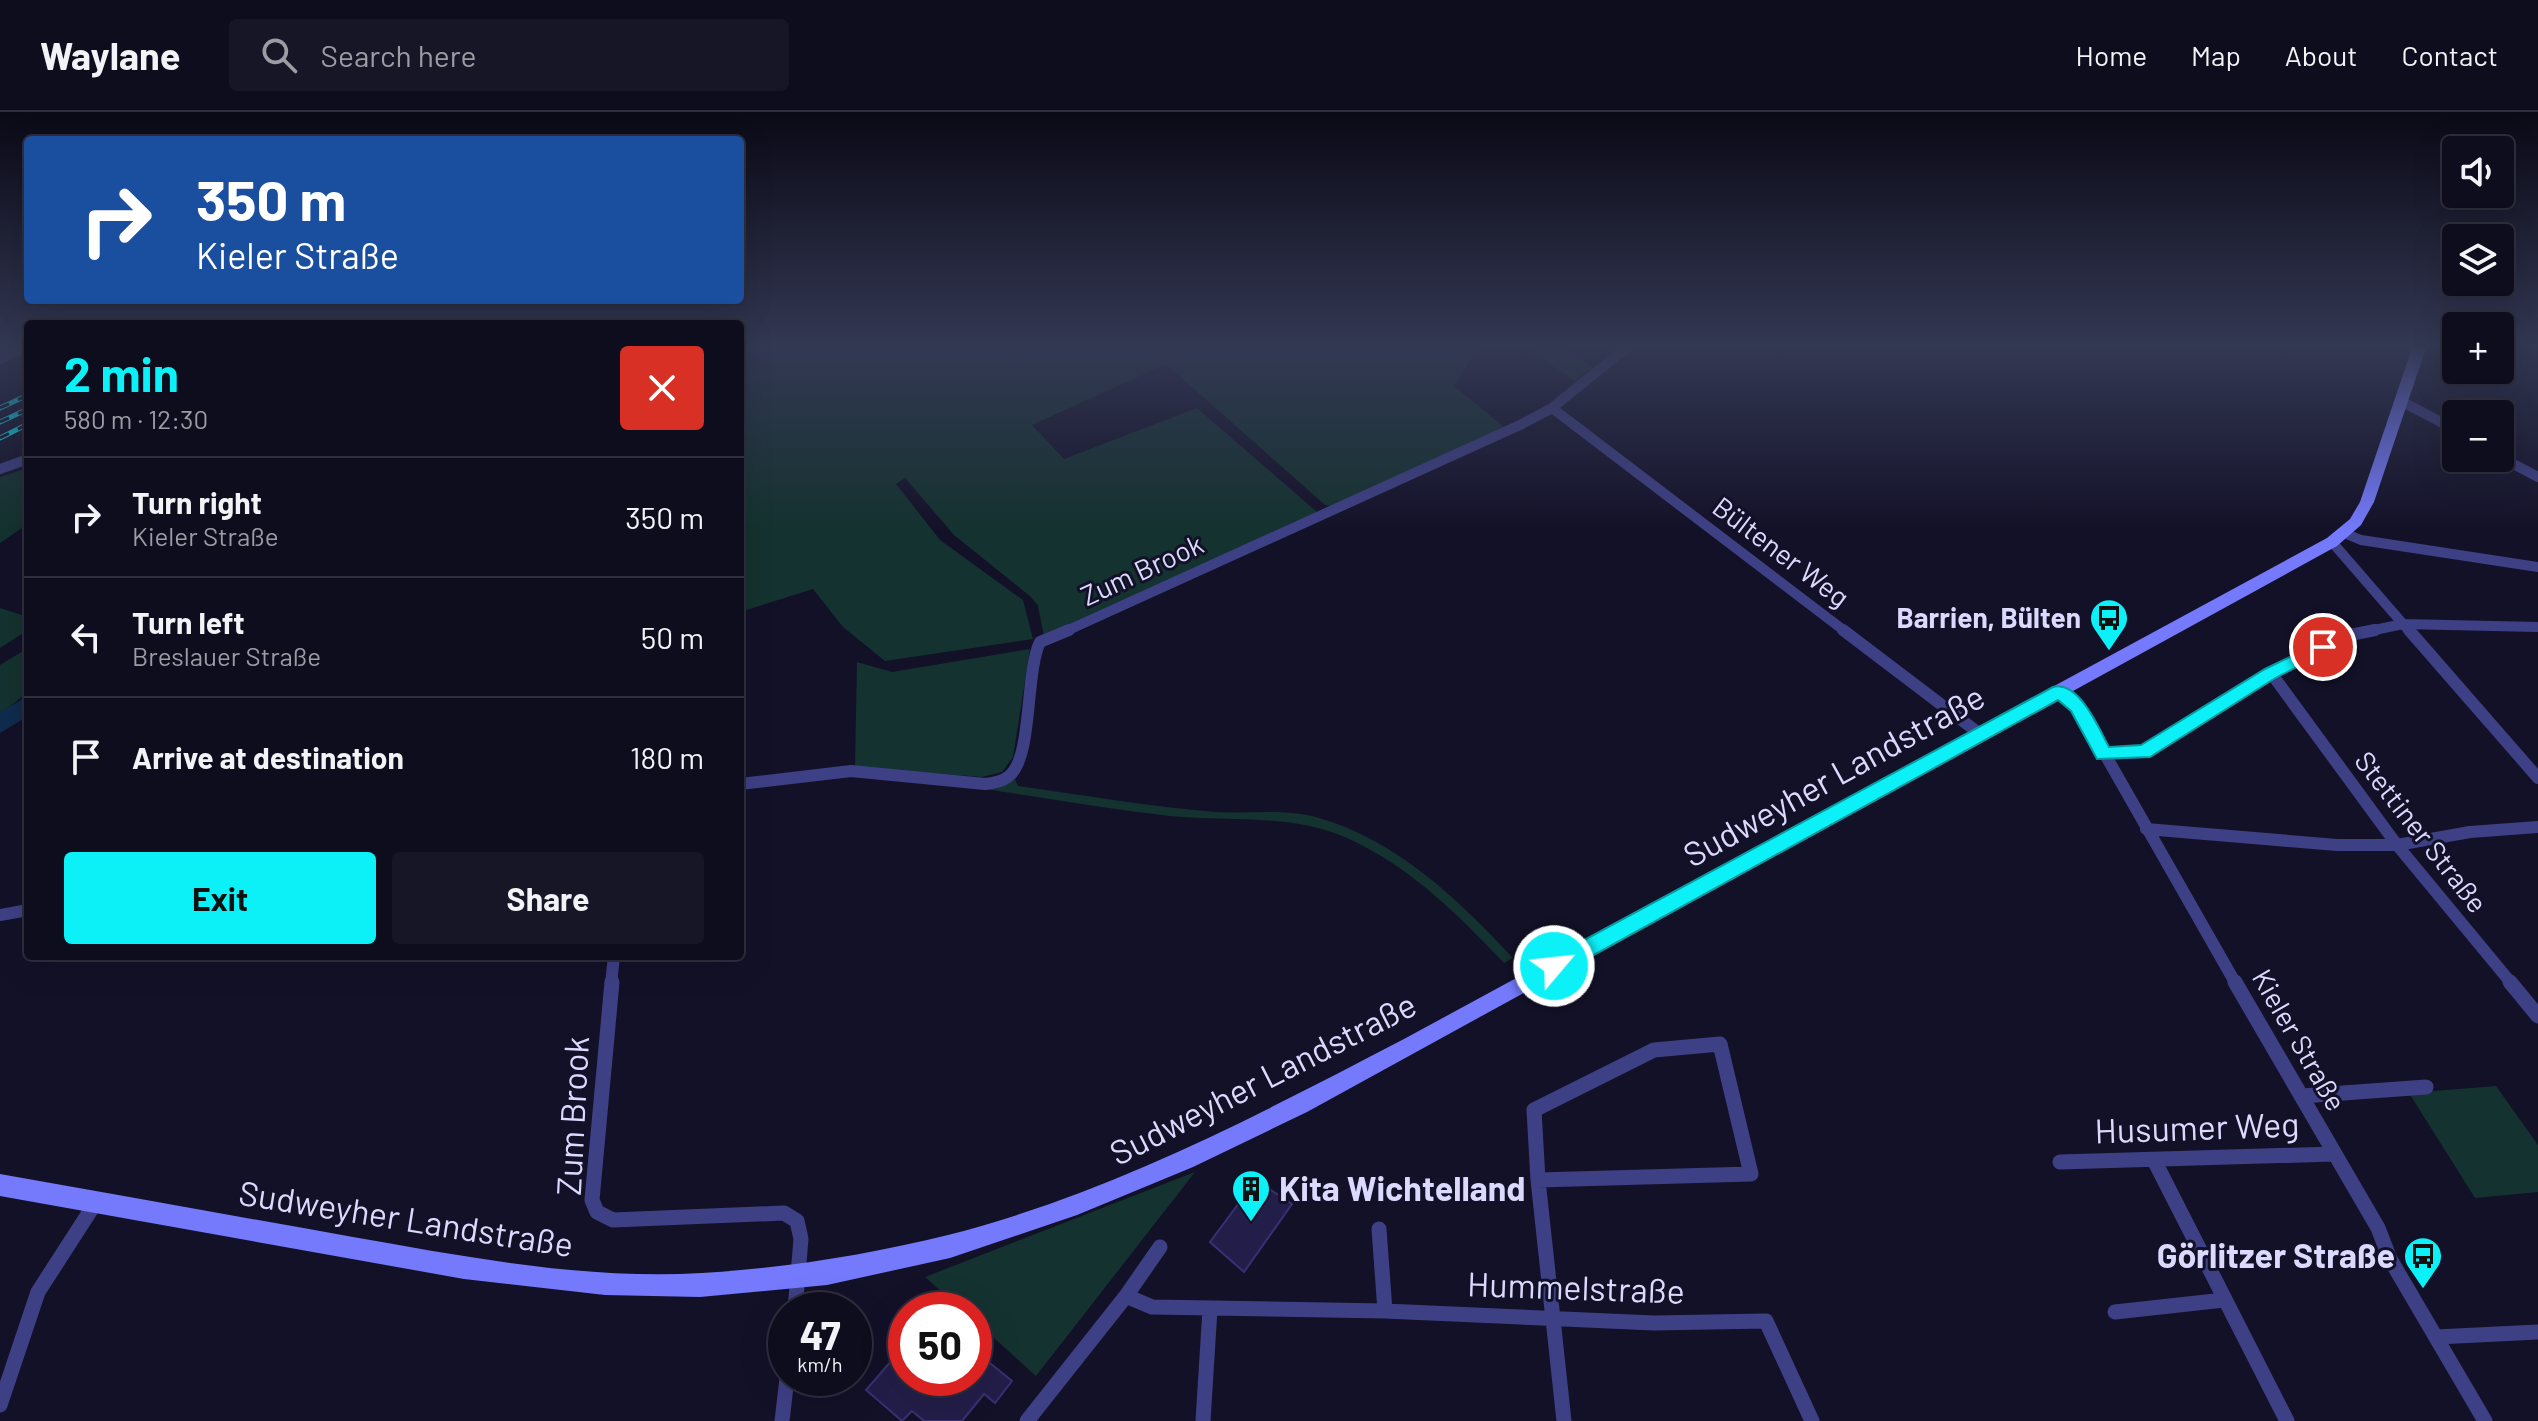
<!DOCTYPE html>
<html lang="en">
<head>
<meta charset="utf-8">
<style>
	:root { --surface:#0e0d1e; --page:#171627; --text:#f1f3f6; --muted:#9b9ca4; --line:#2e2d3c; --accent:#0cf0f7 }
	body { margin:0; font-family:Barlow,sans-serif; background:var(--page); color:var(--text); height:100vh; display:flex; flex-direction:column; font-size:30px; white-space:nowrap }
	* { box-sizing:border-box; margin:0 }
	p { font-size:26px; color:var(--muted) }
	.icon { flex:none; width:44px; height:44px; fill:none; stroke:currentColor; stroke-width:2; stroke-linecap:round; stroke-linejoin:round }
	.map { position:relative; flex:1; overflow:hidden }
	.side { position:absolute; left:24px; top:208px; width:720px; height:640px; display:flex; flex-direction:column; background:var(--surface); border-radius:8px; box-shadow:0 8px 32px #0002,0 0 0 2px var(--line) }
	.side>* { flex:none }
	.banner { position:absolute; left:24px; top:24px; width:720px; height:168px; border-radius:8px; box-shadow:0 8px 32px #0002,0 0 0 2px var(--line); background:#1a4fa0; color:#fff; overflow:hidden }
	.tools { position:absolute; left:2442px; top:24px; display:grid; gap:16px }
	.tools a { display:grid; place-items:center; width:72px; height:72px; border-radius:8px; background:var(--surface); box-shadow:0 8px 32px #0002,0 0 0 2px var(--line); font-size:40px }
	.speed { position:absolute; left:768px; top:1180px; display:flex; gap:16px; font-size:40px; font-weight:700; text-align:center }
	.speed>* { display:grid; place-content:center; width:104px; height:104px; border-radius:50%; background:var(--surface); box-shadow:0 8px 32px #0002,0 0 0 2px var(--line); line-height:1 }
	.speed small { font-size:20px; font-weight:400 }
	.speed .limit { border:12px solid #d22; background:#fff; color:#111 }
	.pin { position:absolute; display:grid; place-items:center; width:68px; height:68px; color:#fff; margin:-34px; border:4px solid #fff; border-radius:50%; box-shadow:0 2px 8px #0007 }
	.me { position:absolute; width:88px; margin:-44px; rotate:62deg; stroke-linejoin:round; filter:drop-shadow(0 0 6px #0008) }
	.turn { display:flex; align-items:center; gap:28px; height:168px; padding:0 40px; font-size:36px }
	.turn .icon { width:104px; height:104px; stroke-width:2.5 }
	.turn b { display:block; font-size:56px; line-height:68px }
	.round { display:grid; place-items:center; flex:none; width:84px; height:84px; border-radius:8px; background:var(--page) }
	.overview { display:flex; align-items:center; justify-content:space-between; height:136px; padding:0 40px }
	h1 { font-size:48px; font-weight:700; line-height:60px; color:var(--accent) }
	.action { display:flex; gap:16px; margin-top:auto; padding:16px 40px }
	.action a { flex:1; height:92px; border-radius:8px; background:var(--accent); color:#111; font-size:32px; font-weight:700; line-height:92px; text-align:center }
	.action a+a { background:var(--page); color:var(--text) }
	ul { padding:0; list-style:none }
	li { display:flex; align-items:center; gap:24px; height:120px; padding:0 40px; border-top:2px solid var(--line) }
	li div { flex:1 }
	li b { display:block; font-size:30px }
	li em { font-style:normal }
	header { display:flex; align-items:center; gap:48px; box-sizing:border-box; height:112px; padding:0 40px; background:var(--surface); border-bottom:2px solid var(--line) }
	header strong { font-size:38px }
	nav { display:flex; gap:44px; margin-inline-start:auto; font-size:28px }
	.search { width:560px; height:72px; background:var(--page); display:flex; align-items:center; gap:20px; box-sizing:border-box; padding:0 28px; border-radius:8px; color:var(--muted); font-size:30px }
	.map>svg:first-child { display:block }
	.green { fill:#14322f }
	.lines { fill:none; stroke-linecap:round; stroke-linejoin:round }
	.river { fill:#102b4d; fill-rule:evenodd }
	.building { fill:#231e49; stroke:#393074; stroke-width:2 }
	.minor-far2 { stroke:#3e4086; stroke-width:10 }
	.minor-far1 { stroke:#3e4086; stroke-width:12 }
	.minor { stroke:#3e4086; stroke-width:15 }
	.secondary { fill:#747afb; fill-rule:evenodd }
	.rail-casing { stroke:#0cf0f7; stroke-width:5 }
	.rail { stroke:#131128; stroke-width:3; stroke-dasharray:10; stroke-linecap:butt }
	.route { fill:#0cf0f7; stroke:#089ca1; stroke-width:2 }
	.labels { text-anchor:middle; stroke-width:6; stroke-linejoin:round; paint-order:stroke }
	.street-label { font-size:28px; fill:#dbdafe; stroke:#131128 }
	.poi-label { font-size:28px; font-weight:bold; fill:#dbdafe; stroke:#131128; text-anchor:end }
	.near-street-label { font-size:34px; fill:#dbdafe; stroke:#131128 }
	.near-poi-label { font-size:34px; font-weight:bold; fill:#dbdafe; stroke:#131128; text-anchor:start }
</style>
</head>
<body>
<header>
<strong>Waylane</strong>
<div class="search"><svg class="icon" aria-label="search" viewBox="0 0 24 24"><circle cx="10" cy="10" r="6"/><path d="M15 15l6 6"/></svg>Search here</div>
<nav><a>Home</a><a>Map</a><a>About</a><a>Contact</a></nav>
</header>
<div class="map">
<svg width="2538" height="1309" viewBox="0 0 2538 1309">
	<rect width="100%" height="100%" fill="#131128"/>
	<path class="green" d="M758,236H1486L1475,239L1454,274L1505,316L1331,394L1325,393L1166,252L1032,313L1064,347L1197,296L1317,400L1044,524L1038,494L1031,485L954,423L905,366L896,372L940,428L1023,488L1033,527L885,549L843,515L813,477L740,500V242Z
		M1527,236H1565L1593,255L1575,269Z
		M28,356V412L0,431V365Z
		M0,496L28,505V518L0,536Z
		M28,536V580L0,602V553Z
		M1030,537L1013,645L1002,660L982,665L855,655L857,550L892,560Z
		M1015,667L1018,674C1084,683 1150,695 1216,700C1250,702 1286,696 1319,706C1397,728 1460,789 1513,846L1504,851C1458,803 1411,755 1349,727C1292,701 1231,710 1170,704C1106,697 1042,685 978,676L997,674Z
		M2496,974L2538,1033V1080L2475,1086L2409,981Z
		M1195,1060L1036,1264L974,1208V1198H962L925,1165Z"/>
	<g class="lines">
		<path class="river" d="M749,236H768L753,252L740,255V244Z
			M28,584V604L0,621V600Z"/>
	</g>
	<path class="building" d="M1256,1068L1292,1092L1244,1160L1210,1130Z
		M906,1232V1266H974V1238L1012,1269L995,1291L984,1282L962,1309H924L912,1299L902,1309L866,1278Z"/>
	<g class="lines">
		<path class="minor-far2" d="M0,247L23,236
			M2401,289L2456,318
			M1552,296L1846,520
			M2500,345L2538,365
			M0,357L28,347
			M2344,421L2361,428L2538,455
			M2332,430L2410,520
			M1064,520L1520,313L1552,296L1626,236
			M2365,520L2403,512L2538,515"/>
		<path class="minor-far1" d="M1843,518L1980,622
			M2409,518L2538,666
			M2271,561L2397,733L2512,872
			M2059,580L2078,595L2236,872
			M2103,642L2144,640L2271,561L2340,525L2375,518
			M740,672L851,659L985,672C993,671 1002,670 1009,664C1033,645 1025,561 1040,530L1069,518
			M2146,717L2337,733H2397L2470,720L2538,715
			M0,803L28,798
			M611,872L614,844"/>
		<path class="minor" d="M612,870L592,1088L597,1100L613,1108L784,1101L797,1109L801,1127L795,1198
			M2235,870L2378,1116L2390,1147L2485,1309
			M2510,870L2538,904
			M1720,932L1751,1062L1538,1068L1534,998L1654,938Z
			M2302,984L2426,975
			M2154,1048L2287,1309
			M2060,1050L2334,1042
			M1538,1068L1564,1309
			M1379,1117L1385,1199
			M1126,1184L1152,1195L1385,1199L1654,1211L1766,1209L1812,1309
			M2115,1200L2224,1188
			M2436,1225L2538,1220
			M0,1293L38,1180L96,1090
			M782,1309L787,1266
			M1027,1309L1126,1184L1160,1135
			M1203,1309L1210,1197"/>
		<path class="secondary" d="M2412,236H2426L2374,390L2361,413L2337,434L1307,1000L1193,1055L1077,1103L950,1146L827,1173L700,1185L605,1183L464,1167L0,1084V1062C118,1083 235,1104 353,1125C467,1145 586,1168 702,1161C785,1156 867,1143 948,1123C1109,1082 1258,1003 1404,927L2327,426L2350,407L2360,390Z"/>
		<defs>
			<path id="rail" d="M0,296L28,283
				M0,310L28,297
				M0,326L28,312"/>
		</defs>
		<use href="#rail" class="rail-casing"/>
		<use href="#rail" class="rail"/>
	</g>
	<linearGradient id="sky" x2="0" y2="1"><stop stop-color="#0a0916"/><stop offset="0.56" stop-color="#333853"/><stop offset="1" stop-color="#333853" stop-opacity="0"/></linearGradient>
	<rect width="2538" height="419" fill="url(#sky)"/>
	<path class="route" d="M2323,529L2332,535L2329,539L2277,565L2150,645L2097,647L2071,599L2058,588L1561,861L1554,863L1547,861L1544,854L1547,848L2053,575C2079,568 2099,617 2109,635L2141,633L2265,557Z"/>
	<defs>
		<symbol id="bus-pin" viewBox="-11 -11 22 30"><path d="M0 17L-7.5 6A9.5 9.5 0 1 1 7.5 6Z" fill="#0cf0f7" stroke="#131128"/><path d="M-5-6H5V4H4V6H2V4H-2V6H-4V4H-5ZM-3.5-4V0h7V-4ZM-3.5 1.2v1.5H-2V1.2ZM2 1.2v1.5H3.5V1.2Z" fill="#111"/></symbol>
		<symbol id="building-pin" viewBox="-11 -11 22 30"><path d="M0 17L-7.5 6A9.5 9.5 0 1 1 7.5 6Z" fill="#0cf0f7" stroke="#131128"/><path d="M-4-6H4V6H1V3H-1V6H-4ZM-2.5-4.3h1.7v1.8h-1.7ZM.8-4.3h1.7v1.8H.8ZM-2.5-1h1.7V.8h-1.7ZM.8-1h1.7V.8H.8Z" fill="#111"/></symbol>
	</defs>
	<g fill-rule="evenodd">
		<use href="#bus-pin" x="2087" y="484" width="44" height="60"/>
		<use href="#building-pin" x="1229" y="1055" width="44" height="60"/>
		<use href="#bus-pin" x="2401" y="1122" width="44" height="60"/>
	</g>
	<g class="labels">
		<g class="street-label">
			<text transform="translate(1781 440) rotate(37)" y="10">Bültener Weg</text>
			<text transform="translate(1142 458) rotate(-25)" y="10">Zum Brook</text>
			<text transform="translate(2421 720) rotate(52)" y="10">Stettiner Straße</text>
			<text transform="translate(2299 928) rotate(60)" y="10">Kieler Straße</text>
		</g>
		<g class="poi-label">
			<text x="2081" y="516">Barrien, Bülten</text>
		</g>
		<g class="near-street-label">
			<text transform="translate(1834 664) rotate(-29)" y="12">Sudweyher Landstraße</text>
			<text transform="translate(1263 967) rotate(-27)" y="12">Sudweyher Landstraße</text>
			<text transform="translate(573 1004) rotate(-87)" y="12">Zum Brook</text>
			<text transform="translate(2197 1016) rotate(-2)" y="12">Husumer Weg</text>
			<text transform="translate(406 1107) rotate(9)" y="12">Sudweyher Landstraße</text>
			<text transform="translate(1576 1176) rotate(2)" y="12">Hummelstraße</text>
		</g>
		<g class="near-poi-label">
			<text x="1279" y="1089">Kita Wichtelland</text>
			<text x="2395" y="1156" text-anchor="end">Görlitzer Straße</text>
		</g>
	</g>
</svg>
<div class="tools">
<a><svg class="icon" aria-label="sound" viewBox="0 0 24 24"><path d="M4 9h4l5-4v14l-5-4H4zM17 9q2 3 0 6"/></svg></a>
<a><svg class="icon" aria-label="layers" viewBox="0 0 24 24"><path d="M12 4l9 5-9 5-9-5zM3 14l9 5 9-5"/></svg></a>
<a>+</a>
<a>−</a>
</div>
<div class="speed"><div>47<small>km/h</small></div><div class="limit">50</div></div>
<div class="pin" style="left:2323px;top:535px;background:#d93025"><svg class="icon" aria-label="arrive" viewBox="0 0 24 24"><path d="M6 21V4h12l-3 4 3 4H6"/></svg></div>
<svg class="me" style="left:1554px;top:854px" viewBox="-20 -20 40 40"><circle r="17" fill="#0cf0f7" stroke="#fff" stroke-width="3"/><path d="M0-11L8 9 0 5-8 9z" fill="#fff"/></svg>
<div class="banner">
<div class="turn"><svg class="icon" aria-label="right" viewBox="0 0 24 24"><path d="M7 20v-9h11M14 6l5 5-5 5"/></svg><div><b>350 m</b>Kieler Straße</div></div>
</div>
<section class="side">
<div class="overview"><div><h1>2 min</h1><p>580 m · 12:30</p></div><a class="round" style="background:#d93025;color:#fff"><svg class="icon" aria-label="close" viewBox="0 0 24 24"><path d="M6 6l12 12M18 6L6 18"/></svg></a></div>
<ul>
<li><svg class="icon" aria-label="right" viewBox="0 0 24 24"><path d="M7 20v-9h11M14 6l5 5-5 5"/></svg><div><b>Turn right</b><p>Kieler Straße</p></div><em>350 m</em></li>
<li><svg class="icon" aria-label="left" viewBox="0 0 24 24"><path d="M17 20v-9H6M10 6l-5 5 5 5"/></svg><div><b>Turn left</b><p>Breslauer Straße</p></div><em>50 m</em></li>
<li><svg class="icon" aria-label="arrive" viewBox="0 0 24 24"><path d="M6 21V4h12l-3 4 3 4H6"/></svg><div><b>Arrive at destination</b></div><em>180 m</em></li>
</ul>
<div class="action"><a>Exit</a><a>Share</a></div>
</section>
</div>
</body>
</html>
